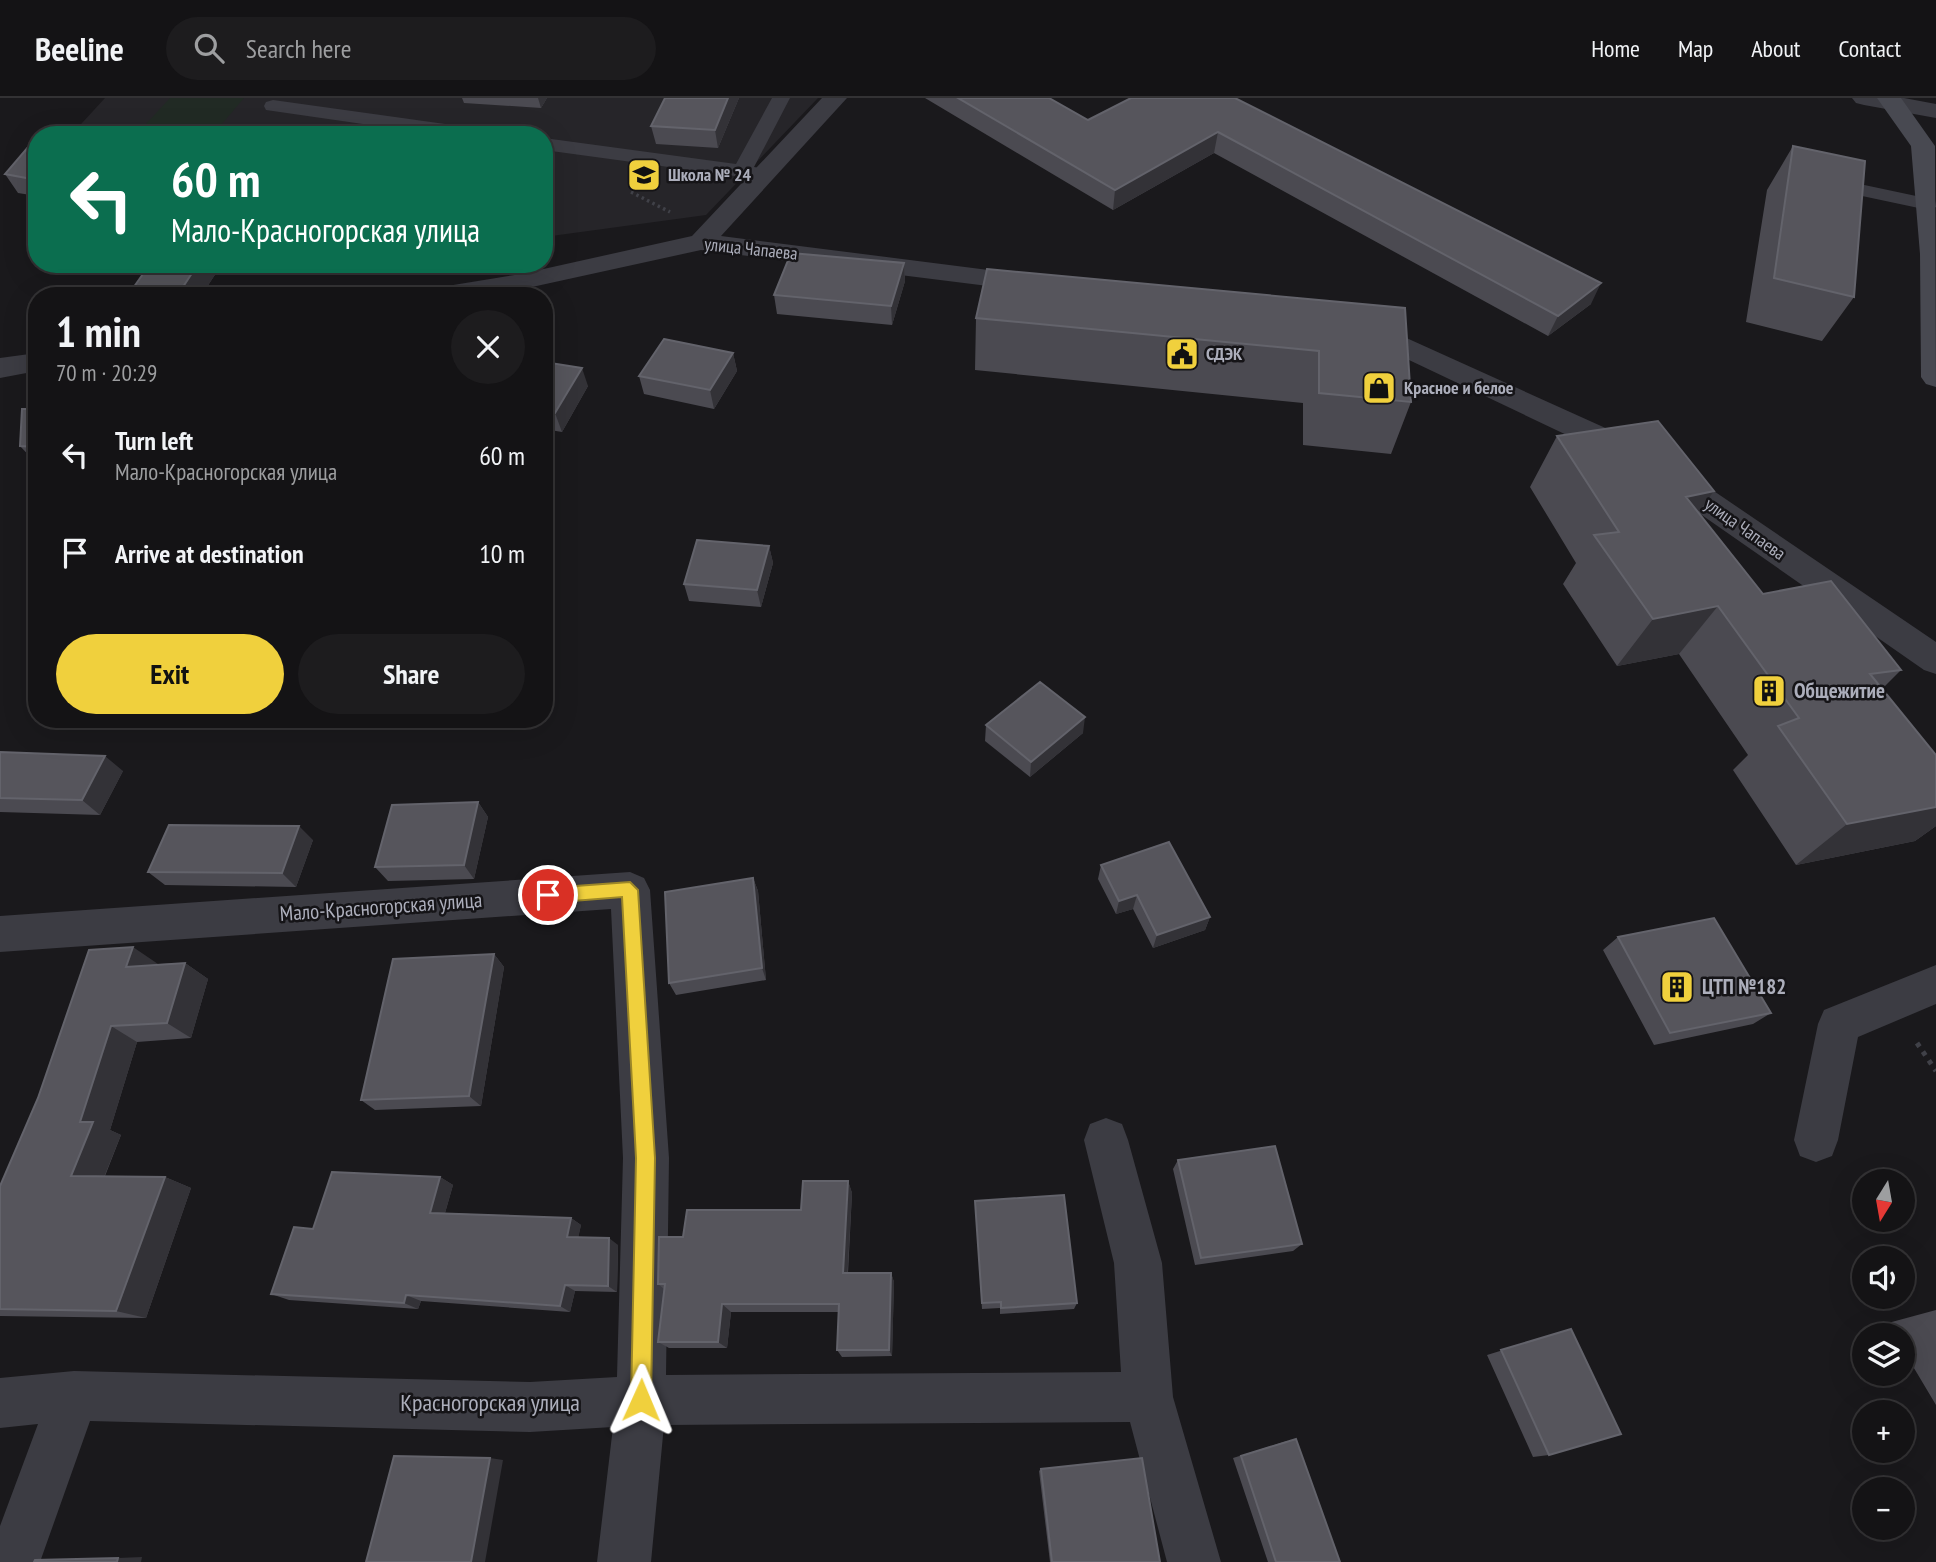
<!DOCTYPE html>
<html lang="en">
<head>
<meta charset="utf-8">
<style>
	:root { --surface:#141315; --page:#1d1c1e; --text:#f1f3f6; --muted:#9d9ea0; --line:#333234; --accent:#f0d03d }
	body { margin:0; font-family:"PT Sans Narrow",sans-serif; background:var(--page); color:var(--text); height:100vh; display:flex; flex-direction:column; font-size:26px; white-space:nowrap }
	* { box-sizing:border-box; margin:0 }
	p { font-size:23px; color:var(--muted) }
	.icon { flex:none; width:38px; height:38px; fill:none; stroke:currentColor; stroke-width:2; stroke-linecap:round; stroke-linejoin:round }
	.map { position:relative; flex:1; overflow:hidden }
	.panel { position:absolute; left:28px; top:189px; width:525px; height:441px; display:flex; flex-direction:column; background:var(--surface); border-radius:28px; box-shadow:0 7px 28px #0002,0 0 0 2px var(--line) }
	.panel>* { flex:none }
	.top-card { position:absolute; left:28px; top:28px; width:525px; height:147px; border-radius:28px; box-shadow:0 7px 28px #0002,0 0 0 2px var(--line); background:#0b6e4f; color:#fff; overflow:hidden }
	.needle { width:46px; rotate:191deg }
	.fabs { position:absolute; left:1852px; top:1071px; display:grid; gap:14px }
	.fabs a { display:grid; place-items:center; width:63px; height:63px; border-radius:50%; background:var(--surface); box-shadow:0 7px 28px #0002,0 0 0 2px var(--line); font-size:35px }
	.pin { position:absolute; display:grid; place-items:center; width:60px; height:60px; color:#fff; margin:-30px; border:4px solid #fff; border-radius:50%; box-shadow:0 2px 7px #0007 }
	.me { position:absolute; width:77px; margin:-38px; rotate:1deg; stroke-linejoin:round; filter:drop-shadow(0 0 5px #0008) }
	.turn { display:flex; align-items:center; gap:24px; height:147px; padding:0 28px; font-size:32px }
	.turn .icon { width:91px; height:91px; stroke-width:2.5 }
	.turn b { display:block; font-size:49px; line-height:60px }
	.round { display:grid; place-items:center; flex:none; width:74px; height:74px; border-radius:37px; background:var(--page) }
	.head { display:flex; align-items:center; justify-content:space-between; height:119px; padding:0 28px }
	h1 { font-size:42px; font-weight:600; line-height:52px }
	.cta { display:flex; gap:14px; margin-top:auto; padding:14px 28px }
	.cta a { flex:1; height:80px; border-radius:42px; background:var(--accent); color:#111; font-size:28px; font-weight:600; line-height:80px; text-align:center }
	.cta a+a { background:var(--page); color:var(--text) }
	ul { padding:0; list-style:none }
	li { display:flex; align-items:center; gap:21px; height:98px; padding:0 28px }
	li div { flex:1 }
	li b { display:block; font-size:26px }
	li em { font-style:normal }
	header { display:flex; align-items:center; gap:42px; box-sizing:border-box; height:98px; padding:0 35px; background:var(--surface); border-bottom:2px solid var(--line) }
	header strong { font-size:33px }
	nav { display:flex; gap:38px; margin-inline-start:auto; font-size:24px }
	.search { width:490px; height:63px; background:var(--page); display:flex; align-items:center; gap:18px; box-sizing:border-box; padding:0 24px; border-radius:38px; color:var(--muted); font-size:26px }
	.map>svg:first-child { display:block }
	.built { fill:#262529 }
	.green { fill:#212a24 }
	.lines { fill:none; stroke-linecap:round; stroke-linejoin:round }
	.path-far1 { stroke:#404148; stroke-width:3.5; stroke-dasharray:2.5 3.5; stroke-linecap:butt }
	.path { stroke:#404148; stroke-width:5; stroke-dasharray:4.5 6; stroke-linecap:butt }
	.lane { fill:#3c3c43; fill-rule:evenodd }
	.street { fill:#3c3c43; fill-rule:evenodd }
	.secondary { fill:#484951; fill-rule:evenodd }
	.wall { fill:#4b4a51 }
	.shaded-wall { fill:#333237 }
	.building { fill:#56555c; stroke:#63636b; stroke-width:2 }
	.route { fill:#f0d03d; stroke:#9c8728; stroke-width:2 }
	.labels { text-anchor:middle; stroke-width:5; stroke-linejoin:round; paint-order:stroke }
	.far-poi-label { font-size:18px; font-weight:bold; fill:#acaebb; stroke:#151417; text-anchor:start }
	.far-street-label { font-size:18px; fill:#acaebb; stroke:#151417 }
	.poi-label { font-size:21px; font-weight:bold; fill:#acaebb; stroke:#151417; text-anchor:start }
	.street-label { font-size:21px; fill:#acaebb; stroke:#151417 }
	.near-street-label { font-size:24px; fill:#acaebb; stroke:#151417 }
</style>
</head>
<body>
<header>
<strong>Beeline</strong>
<div class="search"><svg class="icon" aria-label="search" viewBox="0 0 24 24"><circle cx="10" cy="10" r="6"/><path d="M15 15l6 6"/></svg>Search here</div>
<nav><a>Home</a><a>Map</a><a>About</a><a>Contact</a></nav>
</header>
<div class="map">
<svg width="1936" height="1464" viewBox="0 0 1936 1464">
	<rect width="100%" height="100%" fill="#1a191c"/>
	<path class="built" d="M105,0H818L706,117L544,139V37H71Z"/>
	<path class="green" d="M170,0H244L216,33L145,27Z"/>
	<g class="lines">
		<path class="path-far1" d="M631,94L670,114"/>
		<path class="path" d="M1917,945L1936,973"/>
		<path class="lane" d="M772,0H790L754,69L771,72L774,76L771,80L764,82L544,52V40L736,66Z
			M273,2L481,31L490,37H439L266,12L264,8L266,4Z
			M1822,78L1935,102L1936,109L1928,112L1815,88L1812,84L1815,80Z"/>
		<path class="street" d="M822,0H847L721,138L1036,178L1046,180L1050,186L1046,192L1036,194L701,152L491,198H427L431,192L441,189L521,176L692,138Z
			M1852,0H1904L1936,6V20L1864,7L1856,5Z
			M1360,219L1652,351L1936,544V576L1924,572L1630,367L1350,234L1346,228L1350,222Z
			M37,255V273L0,280V260Z
			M630,774L644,780L650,792L669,1060L666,1277L1121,1274L1114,1165L1084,1042L1090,1026L1106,1020L1122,1026L1128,1042L1162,1165L1173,1299L1221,1464H1167L1130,1324L664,1327L651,1464H597L613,1329L530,1334L90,1323L40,1464H0V1428L38,1326L0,1330V1280L74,1273L530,1284L617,1279L623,1060L611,811L0,854V818Z
			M1936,867V906L1858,939L1838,1042L1832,1058L1816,1064L1800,1058L1794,1042L1818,926L1824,912Z"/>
		<path class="secondary" d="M1877,0H1901L1935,48L1936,289L1926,286L1921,279L1920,156L1911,48Z"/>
	</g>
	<path class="wall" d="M462,0H547L541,10L464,5Z
		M665,0H739L718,50L656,46L651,28Z
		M925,0H1049L1088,22L1235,0L1591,206L1548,238L1214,55L1113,112Z
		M37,41V98L18,95L5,76Z
		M1793,48L1854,199L1822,243L1746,224L1767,92Z
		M904,165L905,183L892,227L777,216L774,197Z
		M150,166H222L201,198H135L131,193Z
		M1405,210L1411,304L1391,356L1303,347V305L975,272L976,220Z
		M733,255L737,273L714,311L644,296L639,278Z
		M544,264L588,288L562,334L544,331Z
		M37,311V366L20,348Z
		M1557,338L1698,414L1763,496L1901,572L1882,591L1936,657V728L1915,743L1796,767L1733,672L1748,657L1679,556L1617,568L1563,486L1576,465L1530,389Z
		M769,448L773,465L761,509L689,503L684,486Z
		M986,627L1083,635L1030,679L985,643Z
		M0,654L123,673L100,717L0,714Z
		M478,704L488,719L474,781L388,783L375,769Z
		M313,742L296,789L165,787L148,774Z
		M1101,767L1210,819L1205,832L1153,850L1133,811L1116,816L1098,781Z
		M753,780L758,793L766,882L676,897L669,885Z
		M1618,839L1771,915L1753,926L1654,947L1603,852Z
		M494,856L504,869L481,1008L375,1012L361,1002Z
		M185,865L208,881L191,940L137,944L110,1032L121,1037L105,1078L165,1079L191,1090L146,1220L0,1218V1088L38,1000L158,866Z
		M1178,1062L1302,1146L1293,1153L1195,1167L1173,1071Z
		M440,1079L453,1087L445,1115L571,1120L581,1127L578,1139L618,1147L617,1194L575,1193L570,1214L421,1203L418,1211L289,1202L271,1196L313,1131Z
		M848,1083L852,1095L848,1175H891L894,1184L892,1258L842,1259L837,1252L839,1214H731L727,1250H669L658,1244L664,1191L658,1186L683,1139L801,1112Z
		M975,1103L1077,1205L1074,1211L1000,1216V1210L982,1211Z
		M1936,1212V1307L1902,1250V1237H1895L1888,1225Z
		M1571,1231L1549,1357L1533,1359L1487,1257Z
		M1287,1343L1340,1464H1268L1233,1360Z
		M1041,1371L1160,1464H1050L1039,1373Z"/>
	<path class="shaded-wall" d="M538,0H547L541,10Z
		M728,0H739L718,50L715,32Z
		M1218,34L1214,55L1113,112L1115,92Z
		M904,165L905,183L892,227L891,208Z
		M198,166H222L201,198H181L179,195Z
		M1601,185L1591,206L1548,238L1558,218Z
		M733,255L737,273L714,311L710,292Z
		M582,270L588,288L562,334L555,315Z
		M1714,393L1677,443L1686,399Z
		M769,448L773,465L761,509L757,492Z
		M1718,508L1679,556L1617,568L1653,521Z
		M1085,619L1083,635L1030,679L1031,664Z
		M105,658L123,673L100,717L82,702Z
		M478,704L488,719L474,781L464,767Z
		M1936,709V728L1915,743L1796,767L1847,726Z
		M299,728L313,742L296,789L282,775Z
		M753,780L758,793L766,882L762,870Z
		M1137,797L1133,811L1116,816L1119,803Z
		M1210,819L1205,832L1153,850L1157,837Z
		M133,849L158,866L152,886L126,869Z
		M494,856L504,869L481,1008L469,998Z
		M185,865L208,881L191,940L167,925Z
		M111,928L137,944L110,1032L121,1037L100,1089L71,1078L80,1024Z
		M165,1079L191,1090L146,1220L116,1213Z
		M440,1079L453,1087L443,1122L430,1115Z
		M848,1083L852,1095L847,1184L843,1175Z
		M571,1120L581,1127L577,1146L567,1139Z
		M609,1140L618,1147L617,1194L608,1188Z
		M891,1175L894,1184L892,1258L889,1252Z
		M565,1187L575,1193L570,1214L560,1208Z
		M406,1197L421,1203L418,1211L404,1205Z
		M722,1206L731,1214L727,1250L718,1244Z
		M490,1360L503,1362L485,1464H471Z
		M142,1459L141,1464H117L118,1460Z"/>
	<path class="building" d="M665,0H728L715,32L651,28Z
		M958,0H1049L1088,22L1131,0H1235L1601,185L1558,218L1218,34L1115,92Z
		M35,41H37V82L5,76Z
		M1793,48L1865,63L1854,199L1774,180Z
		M791,155L904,165L891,208L774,197Z
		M150,166H198L179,195L131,193Z
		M987,171L1405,210L1411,304L1319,295V253L976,220Z
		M664,241L733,255L710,292L639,278Z
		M544,264L582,270L555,315L544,314Z
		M22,311H37V349L20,348Z
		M1658,323L1714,393L1686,399L1763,496L1831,483L1901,572L1870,576L1936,657V709L1847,726L1778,628L1799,620L1718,508L1653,521L1594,437L1619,434L1557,338Z
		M697,442L769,448L757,492L684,486Z
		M1040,584L1085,619L1031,664L986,627Z
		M0,654L105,658L82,702L0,700Z
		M478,704L464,767L375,769L392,707Z
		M169,727L299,728L282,775L148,774Z
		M1169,744L1210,819L1157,837L1137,797L1119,803L1101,767Z
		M753,780L762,870L669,885L665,794Z
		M1714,820L1771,915L1670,935L1618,839Z
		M133,849L126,869L185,865L167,925L111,928L80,1024H93L71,1078L165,1079L116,1213L0,1211V1088L38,1000L89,852Z
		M494,856L469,998L361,1002L393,861Z
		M1275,1048L1302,1146L1201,1160L1178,1062Z
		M332,1074L440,1079L430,1115L571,1120L567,1139L609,1140L608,1188L565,1187L560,1208L406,1197L404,1205L271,1196L294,1129L313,1131Z
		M803,1083H848L843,1175H891L889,1252H837L839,1206H722L718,1244H658L665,1186H658L659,1139H683L687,1112H801Z
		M1064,1097L1077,1205L1001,1210V1204L982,1205L975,1103Z
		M1571,1231L1621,1336L1549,1357L1501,1252Z
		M1296,1341L1340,1464H1276L1241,1358Z
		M394,1358L490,1360L471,1464H366Z
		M1142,1360L1160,1464H1052L1041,1371Z
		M118,1460L117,1464H34L35,1462Z"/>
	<path class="route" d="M630,784L638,792L655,1060L651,1302L648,1309L641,1312L634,1309L631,1302L636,1060L622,799L548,805L540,797L548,790Z"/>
	<defs>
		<symbol id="school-square" viewBox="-11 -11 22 22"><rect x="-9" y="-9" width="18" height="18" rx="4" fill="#f0d03d" stroke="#151417"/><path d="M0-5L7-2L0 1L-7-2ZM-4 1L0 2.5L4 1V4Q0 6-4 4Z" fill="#111"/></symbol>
		<symbol id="civic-square" viewBox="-11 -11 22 22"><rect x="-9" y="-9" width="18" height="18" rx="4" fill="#f0d03d" stroke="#151417"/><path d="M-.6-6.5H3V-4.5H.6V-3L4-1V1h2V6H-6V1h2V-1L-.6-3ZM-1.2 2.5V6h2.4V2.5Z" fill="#111"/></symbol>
		<symbol id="shop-square" viewBox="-11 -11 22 22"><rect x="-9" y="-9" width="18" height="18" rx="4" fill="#f0d03d" stroke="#151417"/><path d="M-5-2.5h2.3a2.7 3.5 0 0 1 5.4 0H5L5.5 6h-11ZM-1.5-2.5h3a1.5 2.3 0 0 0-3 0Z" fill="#111"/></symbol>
		<symbol id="building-square" viewBox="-11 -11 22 22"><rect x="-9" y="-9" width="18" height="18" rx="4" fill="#f0d03d" stroke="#151417"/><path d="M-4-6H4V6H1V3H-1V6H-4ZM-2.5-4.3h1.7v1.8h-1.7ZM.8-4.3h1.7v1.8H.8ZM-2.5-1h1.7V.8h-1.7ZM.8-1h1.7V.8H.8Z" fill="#111"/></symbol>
	</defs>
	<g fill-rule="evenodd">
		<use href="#school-square" x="625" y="58" width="38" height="38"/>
		<use href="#civic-square" x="1163" y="237" width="38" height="38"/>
		<use href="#shop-square" x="1360" y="271" width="38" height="38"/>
		<use href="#building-square" x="1750" y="574" width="38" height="38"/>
		<use href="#building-square" x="1658" y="870" width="38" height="38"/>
	</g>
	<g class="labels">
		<g class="far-poi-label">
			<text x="668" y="83">Школа № 24</text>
			<text x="1206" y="262">СДЭК</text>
			<text x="1404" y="296">Красное и белое</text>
		</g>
		<g class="far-street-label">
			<text transform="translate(751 151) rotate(6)" y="6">улица Чапаева</text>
			<text transform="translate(1745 431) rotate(35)" y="6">улица Чапаева</text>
		</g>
		<g class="poi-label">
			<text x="1794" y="600">Общежитие</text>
			<text x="1702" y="896">ЦТП №182</text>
		</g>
		<g class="street-label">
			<text transform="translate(381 809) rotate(-4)" y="7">Мало-Красногорская улица</text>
		</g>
		<g class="near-street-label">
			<text x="490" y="1313">Красногорская улица</text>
		</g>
	</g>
</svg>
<div class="fabs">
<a><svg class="needle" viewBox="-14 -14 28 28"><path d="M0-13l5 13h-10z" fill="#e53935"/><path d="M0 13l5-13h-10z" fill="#9d9ea0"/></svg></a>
<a><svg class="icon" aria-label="sound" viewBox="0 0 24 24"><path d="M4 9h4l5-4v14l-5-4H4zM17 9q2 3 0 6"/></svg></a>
<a><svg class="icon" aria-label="layers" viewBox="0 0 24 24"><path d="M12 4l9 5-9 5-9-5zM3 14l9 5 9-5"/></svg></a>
<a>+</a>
<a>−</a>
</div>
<div class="pin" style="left:548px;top:797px;background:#d93025"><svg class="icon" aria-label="arrive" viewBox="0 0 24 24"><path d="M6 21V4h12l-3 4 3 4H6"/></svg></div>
<svg class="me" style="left:641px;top:1302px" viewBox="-20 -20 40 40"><path d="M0-17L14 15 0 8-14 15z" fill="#f0d03d" stroke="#fff" stroke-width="4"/></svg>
<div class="top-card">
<div class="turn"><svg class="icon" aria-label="left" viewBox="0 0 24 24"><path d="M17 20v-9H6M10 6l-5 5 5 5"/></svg><div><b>60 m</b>Мало-Красногорская улица</div></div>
</div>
<section class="panel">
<div class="head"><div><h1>1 min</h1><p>70 m · 20:29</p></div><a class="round"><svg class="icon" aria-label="close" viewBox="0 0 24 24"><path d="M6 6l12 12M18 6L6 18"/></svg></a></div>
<ul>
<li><svg class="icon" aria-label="left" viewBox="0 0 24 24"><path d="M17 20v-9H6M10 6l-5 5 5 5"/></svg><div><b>Turn left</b><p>Мало-Красногорская улица</p></div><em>60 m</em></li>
<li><svg class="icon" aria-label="arrive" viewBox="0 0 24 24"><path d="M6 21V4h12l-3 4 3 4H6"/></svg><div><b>Arrive at destination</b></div><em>10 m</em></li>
</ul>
<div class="cta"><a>Exit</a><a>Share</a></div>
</section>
</div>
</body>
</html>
